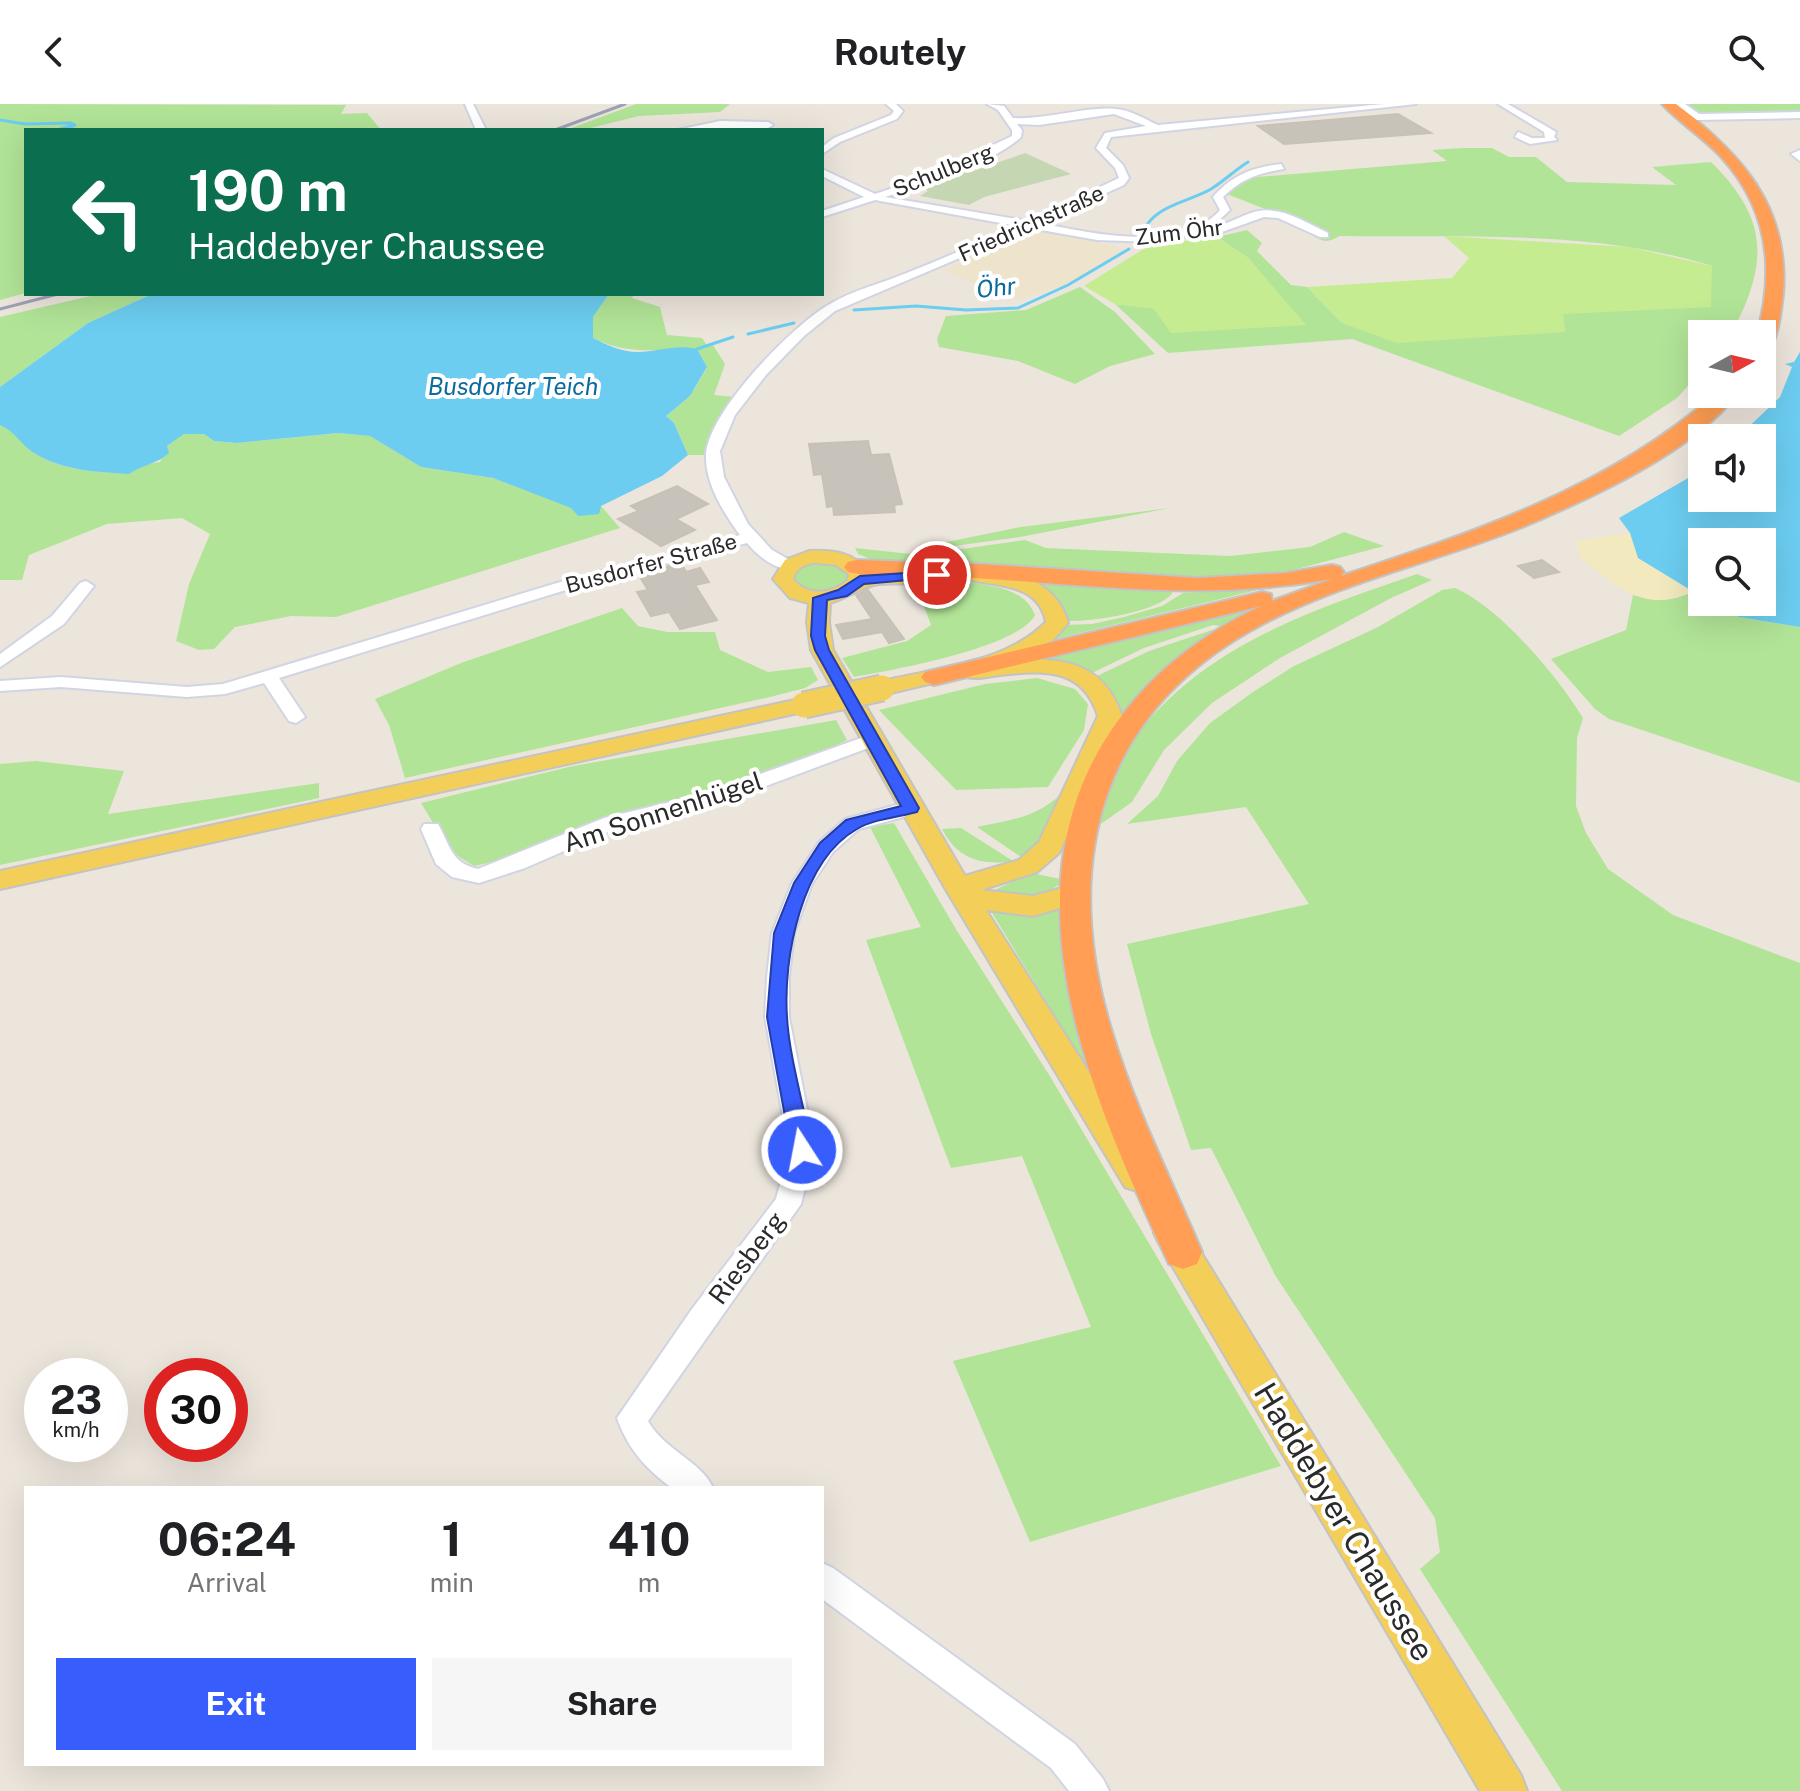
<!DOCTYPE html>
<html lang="en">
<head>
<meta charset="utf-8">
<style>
	:root { --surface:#fff; --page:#f6f6f6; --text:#202124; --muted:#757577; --accent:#385dfd }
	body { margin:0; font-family:"Public Sans",sans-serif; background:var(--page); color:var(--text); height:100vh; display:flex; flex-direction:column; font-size:30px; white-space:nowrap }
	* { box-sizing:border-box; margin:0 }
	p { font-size:26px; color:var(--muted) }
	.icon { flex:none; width:44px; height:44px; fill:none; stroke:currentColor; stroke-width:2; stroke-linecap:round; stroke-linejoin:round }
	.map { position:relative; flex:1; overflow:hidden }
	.details { position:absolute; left:24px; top:1382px; width:800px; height:280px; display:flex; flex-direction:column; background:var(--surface); border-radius:0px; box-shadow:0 8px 32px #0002 }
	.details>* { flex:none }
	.guide { position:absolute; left:24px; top:24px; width:800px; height:168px; border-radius:0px; box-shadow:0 8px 32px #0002; background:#0b6e4f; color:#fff; overflow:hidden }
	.needle { width:52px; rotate:82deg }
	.buttons { position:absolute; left:1688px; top:216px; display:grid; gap:16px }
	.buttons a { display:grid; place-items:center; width:88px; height:88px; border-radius:0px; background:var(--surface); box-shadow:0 8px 32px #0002; font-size:40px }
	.speed { position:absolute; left:24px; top:1254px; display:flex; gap:16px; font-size:40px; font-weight:700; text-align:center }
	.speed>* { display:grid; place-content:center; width:104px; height:104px; border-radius:50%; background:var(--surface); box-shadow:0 8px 32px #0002; line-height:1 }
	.speed small { font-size:20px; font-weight:400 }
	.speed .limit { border:12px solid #d22; background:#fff; color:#111 }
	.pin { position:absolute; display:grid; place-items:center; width:68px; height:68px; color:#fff; margin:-34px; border:4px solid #fff; border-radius:50%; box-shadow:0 2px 8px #0007 }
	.me { position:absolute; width:88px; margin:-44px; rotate:349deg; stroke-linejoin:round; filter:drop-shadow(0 0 6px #0008) }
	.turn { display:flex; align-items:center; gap:28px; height:168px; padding:0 32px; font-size:36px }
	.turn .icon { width:104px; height:104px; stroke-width:2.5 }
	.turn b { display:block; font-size:56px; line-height:68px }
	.eta { display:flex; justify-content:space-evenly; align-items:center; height:136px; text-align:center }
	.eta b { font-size:48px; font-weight:700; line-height:56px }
	.action { display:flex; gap:16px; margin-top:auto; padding:16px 32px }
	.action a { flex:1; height:92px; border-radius:0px; background:var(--accent); color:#fff; font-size:32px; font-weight:700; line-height:92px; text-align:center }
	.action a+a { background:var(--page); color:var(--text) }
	header { display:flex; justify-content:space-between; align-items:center; height:104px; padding:0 32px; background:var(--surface); font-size:36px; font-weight:700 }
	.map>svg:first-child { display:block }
	.education { fill:#eee3cb }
	.green { fill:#b1e497 }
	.sand { fill:#f2eabe }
	.cemetery { fill:#c4d6b2 }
	.pitch { fill:#c6ec92 }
	.water { fill:#6ccdf0 }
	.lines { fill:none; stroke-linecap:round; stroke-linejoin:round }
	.stream { stroke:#6ccdf0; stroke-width:3 }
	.building { fill:#c7c3ba; stroke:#c8c1b5; stroke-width:2 }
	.minor-casing { stroke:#d1d4e3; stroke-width:4 }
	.major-casing { stroke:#c3c3c3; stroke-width:4 }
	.highway-casing { stroke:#c3c3c3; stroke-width:4 }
	.minor { fill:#fff; fill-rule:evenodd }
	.major { fill:#f3cf5a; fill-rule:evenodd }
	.highway { fill:#ff9e54; fill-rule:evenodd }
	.rail { stroke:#9ea1b5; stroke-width:3 }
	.major-bridge-casing { stroke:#c3c3c3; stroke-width:29; stroke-linecap:butt }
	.major-bridge { stroke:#f3cf5a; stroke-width:25 }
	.route { fill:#385dfd; stroke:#243ca4; stroke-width:2 }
	.labels { text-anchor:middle; stroke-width:8; stroke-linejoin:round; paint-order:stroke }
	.far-street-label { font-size:22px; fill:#2a2a2a; stroke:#fff }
	.far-water-label { font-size:24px; font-style:italic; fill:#0b6b9d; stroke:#fff }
	.street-label { font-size:26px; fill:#2a2a2a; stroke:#fff }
	.near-street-label { font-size:32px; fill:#2a2a2a; stroke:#fff }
</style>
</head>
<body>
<header><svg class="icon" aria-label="back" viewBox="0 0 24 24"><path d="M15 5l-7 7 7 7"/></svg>Routely<svg class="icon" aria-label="search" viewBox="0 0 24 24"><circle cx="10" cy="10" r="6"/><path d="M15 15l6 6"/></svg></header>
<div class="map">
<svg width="1800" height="1687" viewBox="0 0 1800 1687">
	<rect width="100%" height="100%" fill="#ece5dc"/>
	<path class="education" d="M1035,125L1125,145L1064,181L1020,196L943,167Z"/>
	<path class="green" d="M0,0L346,1L341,10L367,9L381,26H26V189L0,196Z
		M636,0H730L720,8L639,12L583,26H566Z
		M1685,0H1800V10L1701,12Z
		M1463,44H1492L1509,53H1536L1567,78L1676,81L1652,63L1711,58C1769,115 1769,160 1731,230H1702V266L1677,294L1619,332L1352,235L1168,249L1115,200L1305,221L1248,154L1217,133L1247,126L1262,139L1257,147L1291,181L1307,183L1342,219L1565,228L1562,210L1712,162C1593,125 1462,134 1339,132C1322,144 1315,131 1302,124C1294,120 1285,117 1276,113L1278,110L1227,90L1245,74L1447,57L1432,46Z
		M1080,183L1115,208L1155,250L1110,262L1075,280L1018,257L939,243L937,235L946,212L1026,206Z
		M99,190H152L88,219L0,283V213Z
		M609,190H634L632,194L660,203L667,231L702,234L706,240L713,241L725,260L714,291L735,293L715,322L704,351H688L674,319L666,312L690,292L707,264L697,245C658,245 629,252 593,234V213Z
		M0,321C16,328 21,340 34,349C62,367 96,368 129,370L142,361L160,358L167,342L183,330H204L214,337L237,339L338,329L370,332L421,363L493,374L572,404L578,412L601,402L620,424L336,513L291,512L235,523L214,545L199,546L176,537L189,480L210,430L182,414L107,420L29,451L22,476H0Z
		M1170,404L1020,433L925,446L937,440L1021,423Z
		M1344,428L1384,442L1278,470L1182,474L962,458H878L858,450L855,444L920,451L1025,436L1046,444L1230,452L1310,443Z
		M811,458H833L851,471L844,482C823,489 809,491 792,477L795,465Z
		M1417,470L1432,476L1391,494L1280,554L1212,599L1164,646L1132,698L1098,722C1110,686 1122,647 1147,618C1218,536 1319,504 1417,470Z
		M1029,476L1172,488V490C1155,509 1090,518 1064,517C1065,494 1047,486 1029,476Z
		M964,478C990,481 1025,484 1035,511C1018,544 893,566 854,573L842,554L907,537L931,521L915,479Z
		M1266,484L1050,536L1062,521L1092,520L1124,513L1162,502L1183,489Z
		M1455,484C1501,504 1557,572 1583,614L1577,634L1576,702L1586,729L1608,765L1673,811L1800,859V1687H1562L1420,1465L1440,1448L1435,1414L1275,1171L1211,1044L1191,1046L1151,930L1127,840L1309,800L1246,703L1127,720L1158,692L1177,657L1210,619L1253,588L1294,562L1376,524L1442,486Z
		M1692,488L1702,493V498H1711L1739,513L1800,523V679L1609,615L1595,605L1551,555L1626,526L1633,491C1656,498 1670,498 1692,488Z
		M1280,497L1229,523L1213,521L1144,544L1092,569L1068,561L1029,557Z
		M622,504L638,522L667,528H715L720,546L768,568L811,563L818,576L805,584L770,593L405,674L389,621L375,595L461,559Z
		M1218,524L1225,525L1168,562L1118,618C1118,597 1113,587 1097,572L1149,547Z
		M1037,574L1075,585L1088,600L1084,626L1048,683L956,686L879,606L985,580Z
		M836,616L847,636L819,651L712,689L497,757L474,762L450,747L421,699L573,662Z
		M36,657L124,667L108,710L319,679V694L0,761V660Z
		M1068,682L1036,746L1024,755L977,723C1013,716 1044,712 1068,682Z
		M894,719L957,827L1051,974L1281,1362L1030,1438L953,1257L1091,1223L1022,1052L951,1064L866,836L921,823L870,723Z
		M961,724L1013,757C982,762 957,755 942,725Z
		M1032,769L1065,776C1041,797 1018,791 988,789Z
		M1061,803C1058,867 1081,928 1101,987L992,809L1021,810Z"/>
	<path class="sand" d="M1630,429L1639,454L1692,488C1642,510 1619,482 1580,454L1577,437Z"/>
	<path class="cemetery" d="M1025,49L1071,70L984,93L969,101L920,92L928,87L916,81L959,65L971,68Z"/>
	<path class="pitch" d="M1444,132L1629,143L1712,162L1711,203L1563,210L1565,228L1397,239L1342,219L1307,183L1452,174L1469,154Z
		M1217,133L1248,154L1306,221L1171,229L1154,205L1115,200L1084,182L1150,141Z"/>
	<path class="water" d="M152,190H609L593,213V234C607,241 622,248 637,248C658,248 675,240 697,245L707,263L690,292L666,312L674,319L688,351L662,372L601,402L599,410L578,412L571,404L493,374L421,363L370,332L338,329L237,339L214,337L204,330H184L167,342L169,349C157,360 142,361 129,370C96,368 63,367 34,349C21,341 16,328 0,321V283L88,219Z
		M1800,248V523L1739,513L1711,498H1762V438H1702V493L1638,454L1630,429L1619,414L1702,366V394H1762V334H1737L1780,293L1792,263L1785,260L1794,258Z"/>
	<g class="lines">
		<path class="stream" d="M0,16L25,20L71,19L75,21L60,25H74
			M1142,130C1153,101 1187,99 1211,85C1224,77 1235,66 1248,58
			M854,206L916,202L966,206L1018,204L1068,181L1129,145
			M748,230L794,219
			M697,245L733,233"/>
	</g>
	<path class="building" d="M1398,10L1431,29L1284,40L1258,22Z
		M868,337L871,351L889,350L902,400L894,401L895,408L834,411L833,402L827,403L822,370L814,371L809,340Z
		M677,382L708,400L676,415L695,426L661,442L618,415L639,407L631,402Z
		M1542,456L1559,468L1534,474L1518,462Z
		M681,459L686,468L700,464L709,478L695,481L717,516L680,525L669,508L651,512L637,488L648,486L638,470Z
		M868,486L904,535L889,539L882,528L843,535L836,521L872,515L856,491Z"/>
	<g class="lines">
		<defs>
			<path id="minor" d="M465,0H473L486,26H476Z
				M886,0H896L903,7L897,15L840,38L822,50V43L834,34L891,11L894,7Z
				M987,0L1004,2L1013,14C1047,16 1086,2 1116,5C1131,6 1144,15 1158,21L1384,0H1416L1111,33L1106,44L1123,61L1129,74L1124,81L1040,119C1090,129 1182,150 1220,106L1213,93C1232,71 1253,63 1281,60L1284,65C1259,69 1242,74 1223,93L1230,106L1212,123C1227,121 1240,112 1254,108C1280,101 1305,118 1328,129V133H1320L1278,114L1264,113L1219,129L1202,128L1154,138L1097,136L1030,124L835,207L804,232L766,271L735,311L720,347L724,373L748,420L772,446L795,459V465C777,468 758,452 747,439L579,482L279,574L305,613L296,619L289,617L264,579L225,590L187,593L61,583L0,587V577L61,573L187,583L223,580L567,476L740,431C725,411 706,381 706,354C704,311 794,220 830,200C853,186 880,180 904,170C943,155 980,138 1017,122L875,96L822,113V107L864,93L822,72V65L875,90L923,74L1012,32V26L998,6ZM1114,10L1146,22L1105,29L1096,44L1115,64L1119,74L1028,117L885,93C922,81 993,59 1021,33L1022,26L1017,20L1039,21Z
				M1498,0H1508L1556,28L1554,33L1557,36L1530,40L1515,33L1518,28L1532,34H1545L1544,28Z
				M1675,0H1685L1699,10L1800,8V14L1697,16Z
				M720,17L768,18L773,21L768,24L677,26Z
				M1800,46V57L1791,50Z
				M86,477L94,482L64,520L0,563V550L52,512L80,479Z
				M872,630L881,636L879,640L720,699L617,724L525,764L479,779L452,773L436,760L421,725L424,720H438C450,741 451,759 478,765L604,714L708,689Z
				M911,697L918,699L921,704L918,709L859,725L833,748L812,780L794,829L789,873V913L815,1046L801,1100L648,1317C663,1345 702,1358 713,1384H672C646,1365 628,1345 617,1314L692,1205L776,1095L789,1046L765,913L767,873L772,829L792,779L819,738L845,715Z
				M822,1459L833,1464L1075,1640L1103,1675L1109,1687H1069L1051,1664L822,1495Z"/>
			<path id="major" d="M809,447C833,446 856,448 869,470L919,465L929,471C919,483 894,478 879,480C862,482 848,494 830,499L829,518L833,546L965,772L1019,756L1039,738L1098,612C1083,564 1044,566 1000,571C987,573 974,576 963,572L882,591L874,589L871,584L874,579C929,565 1004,561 1046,518C1038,478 997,483 966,475L963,471L966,467C1004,457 1059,478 1068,519L1053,536L1013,556C1065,554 1103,558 1122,612L1059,749L1037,768L981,786L1033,792L1073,781L1083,783L1086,790L1083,797L1033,812L986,806L1149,1063L1153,1073L1149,1083L1137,1087L1125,1083L945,784L811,546L807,518L809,499L790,494L773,475L785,456ZM816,459L836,461L849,470L847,477C830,490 808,493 793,475C796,464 806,459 816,459Z
				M804,594L812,596L816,601L812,606L0,785V767Z
				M1171,1114L1183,1119L1521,1671L1527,1687H1480L1159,1139L1154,1129L1159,1119Z"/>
			<path id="highway" d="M1662,0H1676C1741,50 1790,102 1783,190C1781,209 1778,233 1768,250L1762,252V230H1757C1775,166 1768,104 1721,53C1703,33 1679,19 1662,0Z
				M1715,290H1737C1693,348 1591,394 1525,422C1439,457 1344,477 1261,521C1099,607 1060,759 1112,928C1135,1004 1171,1075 1202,1148L1197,1160L1183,1165L1169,1160C1092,994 995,781 1120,614C1156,565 1206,528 1261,502L934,581L925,578L921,573L925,568L1262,488L1271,490L1272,497L1332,475C1205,497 1101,482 975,474C933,471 889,478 848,468L844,463L848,458L856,456L978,460L1198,474L1286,469L1332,461L1340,463L1344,468L1341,472C1474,428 1608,384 1715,290Z"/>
		</defs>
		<use href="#minor" class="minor-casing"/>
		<use href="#major" class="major-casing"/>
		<use href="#highway" class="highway-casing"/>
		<use href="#minor" class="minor"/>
		<use href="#major" class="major"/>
		<use href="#highway" class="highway"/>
		<path class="rail" d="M555,26L625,0
			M0,205L58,190"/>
		<defs>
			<path id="major-bridge" d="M804,601L882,584"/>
		</defs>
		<use href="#major-bridge" class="major-bridge-casing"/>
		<use href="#major-bridge" class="major-bridge"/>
	</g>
	<path class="route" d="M937,467L941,468V473L864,480L847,492L827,496L825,532L829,546L919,704L917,708C899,713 873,715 857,725C801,757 783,854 787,913C789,952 805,1006 812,1046L809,1052L802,1055L794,1052L791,1046L767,913L774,829L794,779L820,739L846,716L901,702L815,546L811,532L813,494L838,486L860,472Z"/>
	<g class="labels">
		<g class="far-street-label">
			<text transform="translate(943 66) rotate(-22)" y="8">Schulberg</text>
			<text transform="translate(1031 119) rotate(-24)" y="8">Friedrichstraße</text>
			<text transform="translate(1179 128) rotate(-7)" y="8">Zum Öhr</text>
			<text transform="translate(651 459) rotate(-15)" y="8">Busdorfer Straße</text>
		</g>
		<g class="far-water-label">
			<text transform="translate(996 184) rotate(-6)" y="8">Öhr</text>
			<text x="513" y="291">Busdorfer Teich</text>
		</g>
		<g class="street-label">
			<text transform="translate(663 708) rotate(-18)" y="9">Am Sonnenhügel</text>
			<text transform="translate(747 1154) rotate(-53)" y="9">Riesberg</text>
		</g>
		<g class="near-street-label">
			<text transform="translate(1344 1418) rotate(59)" y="11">Haddebyer Chaussee</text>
		</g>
	</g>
</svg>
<div class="buttons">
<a><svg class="needle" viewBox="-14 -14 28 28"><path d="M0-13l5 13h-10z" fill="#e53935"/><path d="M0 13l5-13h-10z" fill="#757577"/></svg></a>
<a><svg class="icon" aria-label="sound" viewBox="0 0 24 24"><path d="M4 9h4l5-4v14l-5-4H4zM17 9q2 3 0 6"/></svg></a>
<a><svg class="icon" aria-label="search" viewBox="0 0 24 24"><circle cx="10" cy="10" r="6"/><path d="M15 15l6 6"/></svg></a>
</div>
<div class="speed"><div>23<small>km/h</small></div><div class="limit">30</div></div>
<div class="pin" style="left:937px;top:471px;background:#d93025"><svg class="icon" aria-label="arrive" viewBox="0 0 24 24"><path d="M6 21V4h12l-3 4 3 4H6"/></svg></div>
<svg class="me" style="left:802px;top:1046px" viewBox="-20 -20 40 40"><circle r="17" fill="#385dfd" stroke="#fff" stroke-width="3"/><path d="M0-11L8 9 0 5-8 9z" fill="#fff"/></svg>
<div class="guide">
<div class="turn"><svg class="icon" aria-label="left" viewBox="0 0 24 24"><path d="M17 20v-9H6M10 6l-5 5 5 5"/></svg><div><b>190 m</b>Haddebyer Chaussee</div></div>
</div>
<section class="details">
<div class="eta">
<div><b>06:24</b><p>Arrival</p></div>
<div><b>1</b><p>min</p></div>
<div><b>410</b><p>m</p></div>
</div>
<div class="action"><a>Exit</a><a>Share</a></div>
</section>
</div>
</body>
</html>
